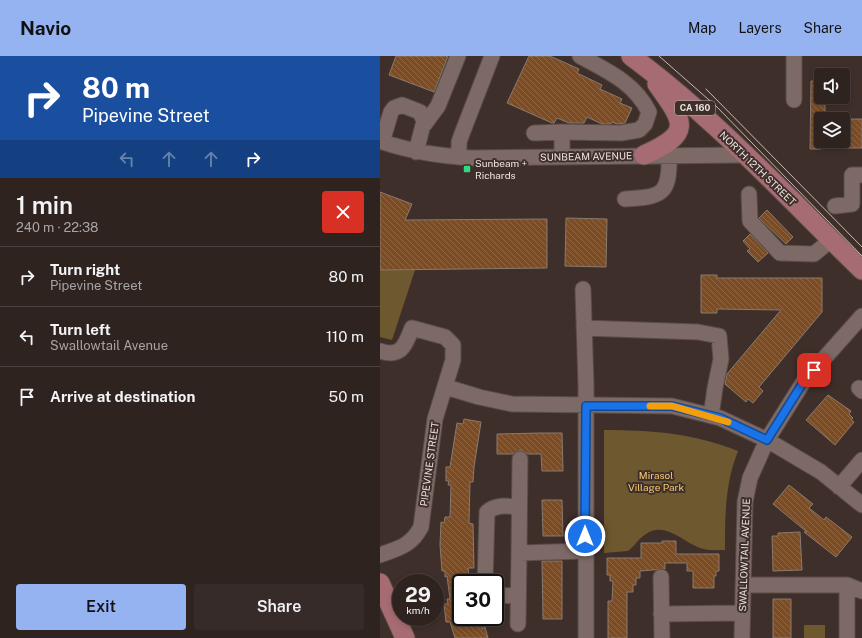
<!DOCTYPE html>
<html lang="en">
<head>
<meta charset="utf-8">
<style>
	:root { --surface:#2f2320; --page:#372b29; --text:#f1f3f6; --muted:#a7a4a5; --line:#4a403e; --accent:#95b2f1 }
	body { margin:0; font-family:"Public Sans",sans-serif; background:var(--page); color:var(--text); height:100vh; display:flex; flex-direction:column; font-size:15px; white-space:nowrap }
	* { box-sizing:border-box; margin:0 }
	p { font-size:13px; color:var(--muted) }
	.icon { flex:none; width:22px; height:22px; fill:none; stroke:currentColor; stroke-width:2; stroke-linecap:round; stroke-linejoin:round }
	.map { position:relative; flex:1; overflow:hidden }
	.details { display:flex; flex-direction:column; background:var(--surface); width:380px }
	.details>* { flex:none }
	.top-card { background:#1a4fa0; color:#fff; overflow:hidden }
	.controls { position:absolute; left:434px; top:12px; display:grid; gap:8px }
	.controls a { display:grid; place-items:center; width:36px; height:36px; border-radius:4px; background:var(--surface); box-shadow:0 2px 6px #0003,0 0 0 1px var(--line); font-size:20px }
	.speed { position:absolute; left:12px; top:518px; display:flex; gap:8px; font-size:20px; font-weight:700; text-align:center }
	.speed>* { display:grid; place-content:center; width:52px; height:52px; border-radius:50%; background:var(--surface); box-shadow:0 2px 6px #0003,0 0 0 1px var(--line); line-height:1 }
	.speed small { font-size:10px; font-weight:400 }
	.speed .limit { border:2px solid #111; border-radius:6px; background:#fff; color:#111 }
	.pin { position:absolute; display:grid; place-items:center; width:34px; height:34px; color:#fff; margin:-17px; border-radius:8px; box-shadow:0 2px 6px #0006 }
	.me { position:absolute; width:44px; margin:-22px; rotate:0deg; stroke-linejoin:round; filter:drop-shadow(0 0 3px #0008) }
	.turn { display:flex; align-items:center; gap:14px; height:84px; padding:0 16px; font-size:18px }
	.turn .icon { width:52px; height:52px; stroke-width:2.5 }
	.turn b { display:block; font-size:28px; line-height:34px }
	.lanes { display:flex; align-items:center; height:38px; padding:0 16px; background:#0003; justify-content:center; gap:20px; direction:ltr }
	.lanes .off { opacity:.35 }
	.round { display:grid; place-items:center; flex:none; width:42px; height:42px; border-radius:4px; background:var(--page) }
	.headline { display:flex; align-items:center; justify-content:space-between; height:68px; padding:0 16px }
	h1 { font-size:24px; font-weight:600; line-height:30px }
	.button { display:flex; gap:8px; margin-top:auto; padding:8px 16px }
	.button a { flex:1; height:46px; border-radius:4px; background:var(--accent); color:#111; font-size:16px; font-weight:600; line-height:46px; text-align:center }
	.button a+a { background:var(--page); color:var(--text) }
	ul { padding:0; list-style:none }
	li { display:flex; align-items:center; gap:12px; height:60px; padding:0 16px; border-top:1px solid var(--line) }
	li div { flex:1 }
	li b { display:block; font-size:15px }
	li em { font-style:normal }
	header { display:flex; align-items:center; gap:24px; box-sizing:border-box; height:56px; padding:0 20px; background:var(--accent); color:#111 }
	header strong { font-size:19px }
	nav { display:flex; gap:22px; margin-inline-start:auto; font-size:14px }
	main { display:flex; flex:1; min-height:0 }
	.map>svg:first-child { display:block }
	.green { fill:#6e582f }
	.building { fill:url(#building-back-hatch); stroke:#897a70 }
	.lines { fill:none; stroke-linecap:round; stroke-linejoin:round }
	.minor-casing { stroke:#5a4c49; stroke-width:17 }
	.major-casing { stroke:#5a4c49; stroke-width:21 }
	.minor { stroke:#7d6a66; stroke-width:15 }
	.major { stroke:#a76c73; stroke-width:19 }
	.tram { stroke:#c5b9b5; stroke-width:1 }
	.route-casing { stroke:#114b97; stroke-width:10 }
	.route { stroke:#1a73e8; stroke-width:7 }
	.slow { stroke:#f59e0b; stroke-width:7 }
	.poi-dot { fill:#32d882; stroke:#3f2f2b; stroke-width:1.5 }
	.labels { text-anchor:middle; stroke-width:4; stroke-linejoin:round; paint-order:stroke }
	.shield { fill:#3f2f2b; stroke:#baadaa; stroke-width:1 }
	.shield-label { font-size:9px; font-weight:bold; fill:#eee3e0 }
	.street-label { font-size:10px; fill:#eee3e0; stroke:#3f2f2b }
	.poi-label { font-size:10px; fill:#eee3e0; stroke:#3f2f2b; text-anchor:start }
	.park-label { font-size:10px; fill:#f5c975; stroke:#3f2f2b }
</style>
</head>
<body>
<header>
<strong>Navio</strong>
<nav><a>Map</a><a>Layers</a><a>Share</a></nav>
</header>
<main>
<section class="details">
<div class="top-card">
<div class="turn"><svg class="icon" aria-label="right" viewBox="0 0 24 24"><path d="M7 20v-9h11M14 6l5 5-5 5"/></svg><div><b>80 m</b>Pipevine Street</div></div>
<div class="lanes"><svg class="icon off" aria-label="left" viewBox="0 0 24 24"><path d="M17 20v-9H6M10 6l-5 5 5 5"/></svg><svg class="icon off" aria-label="ahead" viewBox="0 0 24 24"><path d="M12 20V5M6 11l6-6 6 6"/></svg><svg class="icon off" aria-label="ahead" viewBox="0 0 24 24"><path d="M12 20V5M6 11l6-6 6 6"/></svg><svg class="icon" aria-label="right" viewBox="0 0 24 24"><path d="M7 20v-9h11M14 6l5 5-5 5"/></svg></div>
</div>
<div class="headline"><div><h1>1 min</h1><p>240 m · 22:38</p></div><a class="round" style="background:#d93025;color:#fff"><svg class="icon" aria-label="close" viewBox="0 0 24 24"><path d="M6 6l12 12M18 6L6 18"/></svg></a></div>
<ul>
<li><svg class="icon" aria-label="right" viewBox="0 0 24 24"><path d="M7 20v-9h11M14 6l5 5-5 5"/></svg><div><b>Turn right</b><p>Pipevine Street</p></div><em>80 m</em></li>
<li><svg class="icon" aria-label="left" viewBox="0 0 24 24"><path d="M17 20v-9H6M10 6l-5 5 5 5"/></svg><div><b>Turn left</b><p>Swallowtail Avenue</p></div><em>110 m</em></li>
<li><svg class="icon" aria-label="arrive" viewBox="0 0 24 24"><path d="M6 21V4h12l-3 4 3 4H6"/></svg><div><b>Arrive at destination</b></div><em>50 m</em></li>
</ul>
<div class="button"><a>Exit</a><a>Share</a></div>
</section>
<div class="map">
<svg width="482" height="582" viewBox="0 0 482 582">
	<defs>
		<pattern id="building-back-hatch" width="6" height="6" patternUnits="userSpaceOnUse"><rect width="6" height="6" fill="#7c4c25"/><path d="M-1 5l2 2M0 0l6 6M5-1l2 2" fill="none" stroke="#8f6644"/></pattern>
	</defs>
	<rect width="100%" height="100%" fill="#3f2f2b"/>
	<path class="green" d="M0,214H35L12,284L0,281Z
		M224,374C270,374 314,377 358,395C345,428 345,459 345,494C337,494 328,495 320,492C303,486 285,465 266,478C259,482 254,491 248,495L224,497Z
		M424,569H445V582H424Z"/>
	<path class="building" d="M16,0H68L54,36L9,19Z
		M149,0H170L199,13L197,17L222,29L220,33L242,43L240,47L252,52L245,67L237,68L232,66L231,68H222L207,61L204,67H189L177,62L174,67H172L127,47Z
		M431,25H441V41H445V63H441V93H430Z
		M463,63H482V92H463Z
		M0,136L32,148L25,164L167,163V212L0,214Z
		M387,154L413,181L406,188L379,162Z
		M186,162L227,163L226,211L185,210Z
		M370,178L388,197L378,206L367,195L370,193L363,185Z
		M321,219H337V222H442V256L379,331L383,335L373,347L368,343L366,346L345,328L347,318L401,254L337,253V257H321Z
		M448,339L471,355L469,358L473,362L471,364L474,366L455,389L426,364Z
		M84,363L101,366L94,411L93,426H90L89,467L93,468L94,512H88L90,527H81V561H101L102,573L105,571L108,582H75L70,566H66L64,548H68L67,543H70L67,520L65,521V515H62L60,489L61,466L64,467L65,461H70L71,429H68L69,425H66V411H70L77,367L83,368Z
		M161,377H182L183,415H162L161,398H148L140,394L133,398H117V378Z
		M409,429L433,448L429,452L444,464L446,461L472,481L456,501L424,476H427L393,448Z
		M162,444H182L183,480H163Z
		M420,476L422,514L393,515L392,480H398V477Z
		M282,485H296V498H339V515H336V520H334V532H313V515H307V507H285V513L260,515V522H256V529H253V536H247V582H228V545H232L233,525H230V519H227V502H261V487H282Z
		M162,505H182V563H163Z
		M393,543H411V582H393Z"/>
	<g class="lines">
		<defs>
			<path id="minor" d="M414,44V0
				M44,69L58,50L78,0
				M182,76L241,77L259,74L265,68L269,56C254,26 227,15 200,0
				M154,77L182,76V101
				M0,85C31,96 60,100 92,102L365,99
				M2,86L11,56L14,52L22,49L40,56L44,65L36,96
				M79,101V86L83,75L112,0
				M369,138L370,165L400,197L434,198L451,184
				M245,143C282,141 290,139 289,99
				M455,150L472,148V119H482
				M203,233L206,329V582
				M204,272L318,276L339,280L341,303L335,332L331,360
				M0,295C22,302 25,289 32,272L65,281L73,289V304L55,363L41,471C31,490 19,492 0,499
				M66,331L99,341L132,348L292,350L340,362L387,384L441,416L482,449
				M479,332L482,335
				M140,403L139,497L205,495
				M459,431L482,404
				M281,521L282,582
				M105,527L107,456C116,448 128,450 139,451
				M363,529H467L482,535
				M115,539L138,540
				M281,558L362,557
				M138,568L139,497
				M362,582L365,446L370,422L387,384L424,325L482,260
				M467,582V529"/>
			<path id="major" d="M251,0C335,62 407,141 482,214
				M264,99C313,77 305,67 277,28
				M0,527L25,582"/>
		</defs>
		<use href="#minor" class="minor-casing"/>
		<use href="#major" class="major-casing"/>
		<use href="#minor" class="minor"/>
		<use href="#major" class="major"/>
		<path class="tram" d="M279,0L337,51L482,200
			M326,33L482,191"/>
	</g>
	<g class="lines">
		<defs>
			<path id="route" d="M205,480L206,350H292L340,362L387,384L424,325L434,314"/>
		</defs>
		<use href="#route" class="route-casing"/>
		<use href="#route" class="route"/>
		<path class="slow" d="M270,350H292L348,366"/>
	</g>
	<rect class="poi-dot" x="83" y="109" width="8" height="8" rx="2"/>
	<g class="labels">
		<rect class="shield" x="295" y="45" width="40" height="14" rx="3"/>
		<g class="shield-label">
			<text x="315" y="55">CA 160</text>
		</g>
		<g class="street-label">
			<text transform="translate(206 100) rotate(-1)" y="4">SUNBEAM AVENUE</text>
			<text transform="translate(378 112) rotate(44)" y="4">NORTH 12TH STREET</text>
			<text transform="translate(49 408) rotate(-82)" y="4">PIPEVINE STREET</text>
			<text transform="translate(364 499) rotate(-88)" y="4">SWALLOWTAIL AVENUE</text>
		</g>
		<g class="poi-label">
			<text x="95" y="111">Sunbeam +<tspan x="95" dy="12">Richards</tspan></text>
		</g>
		<g class="park-label">
			<text x="276" y="423">Mirasol<tspan x="276" dy="12">Village Park</tspan></text>
		</g>
	</g>
</svg>
<div class="controls">
<a><svg class="icon" aria-label="sound" viewBox="0 0 24 24"><path d="M4 9h4l5-4v14l-5-4H4zM17 9q2 3 0 6"/></svg></a>
<a><svg class="icon" aria-label="layers" viewBox="0 0 24 24"><path d="M12 4l9 5-9 5-9-5zM3 14l9 5 9-5"/></svg></a>
</div>
<div class="speed"><div>29<small>km/h</small></div><div class="limit">30</div></div>
<div class="pin" style="left:434px;top:314px;background:#d93025"><svg class="icon" aria-label="arrive" viewBox="0 0 24 24"><path d="M6 21V4h12l-3 4 3 4H6"/></svg></div>
<svg class="me" style="left:205px;top:480px" viewBox="-20 -20 40 40"><circle r="17" fill="#1a73e8" stroke="#fff" stroke-width="3"/><path d="M0-11L8 9 0 5-8 9z" fill="#fff"/></svg>
</div>
</main>
</body>
</html>
